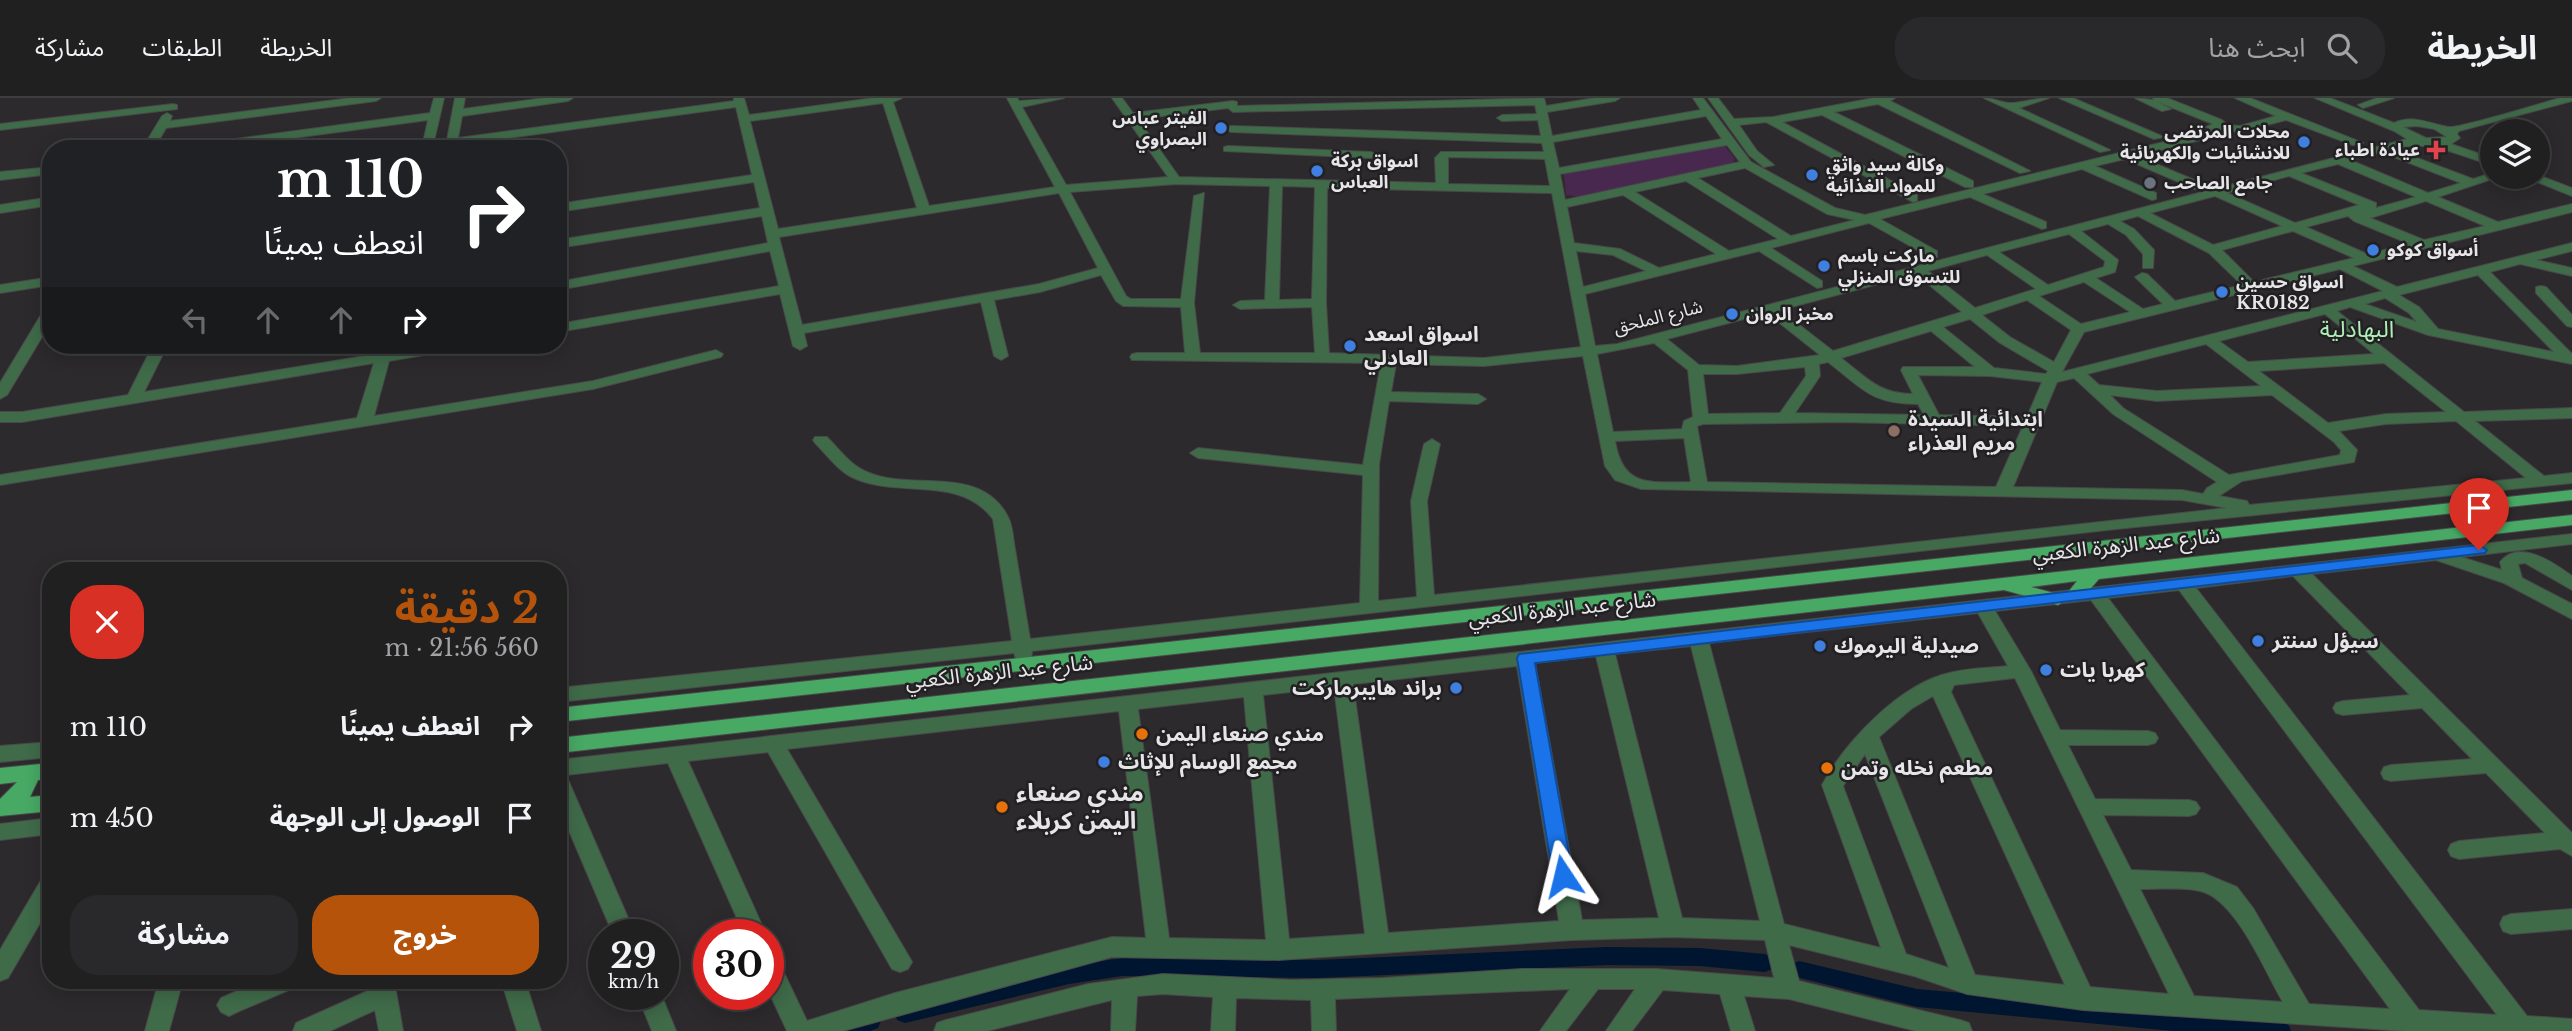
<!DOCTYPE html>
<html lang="ar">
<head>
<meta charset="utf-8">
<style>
	:root { --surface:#212021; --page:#29282a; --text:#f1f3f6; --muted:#a2a3a5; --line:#3e3e3f; --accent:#b45309 }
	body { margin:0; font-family:"Libre Baskerville","Noto Sans Arabic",serif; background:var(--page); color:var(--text); direction:rtl; height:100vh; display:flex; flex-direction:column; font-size:26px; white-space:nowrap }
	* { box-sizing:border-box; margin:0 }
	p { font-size:23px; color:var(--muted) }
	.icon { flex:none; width:38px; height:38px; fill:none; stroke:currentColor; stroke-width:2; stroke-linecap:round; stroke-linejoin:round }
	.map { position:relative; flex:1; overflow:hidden; direction:ltr }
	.panel { position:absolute; left:42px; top:464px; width:525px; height:427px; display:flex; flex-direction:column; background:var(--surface); border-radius:28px; box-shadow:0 4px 18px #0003,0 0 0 2px var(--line); direction:rtl }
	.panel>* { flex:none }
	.hud { position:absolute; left:42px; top:42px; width:525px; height:214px; border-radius:28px; box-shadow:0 4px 18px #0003,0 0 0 2px var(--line); direction:rtl; background:#202124; color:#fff; overflow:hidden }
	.fabs { position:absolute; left:2480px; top:21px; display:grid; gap:14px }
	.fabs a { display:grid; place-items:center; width:70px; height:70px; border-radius:50%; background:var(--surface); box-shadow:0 4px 18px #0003,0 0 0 2px var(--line); font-size:35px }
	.speed { position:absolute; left:588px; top:821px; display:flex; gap:14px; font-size:35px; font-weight:700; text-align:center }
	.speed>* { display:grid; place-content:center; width:91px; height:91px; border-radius:50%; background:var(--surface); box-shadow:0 4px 18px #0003,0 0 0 2px var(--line); line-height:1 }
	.speed small { font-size:18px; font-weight:400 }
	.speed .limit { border:10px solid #d22; background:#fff; color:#111 }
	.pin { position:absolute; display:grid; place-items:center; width:60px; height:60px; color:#fff; margin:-72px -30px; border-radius:50% 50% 50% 0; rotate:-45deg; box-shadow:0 0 7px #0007 }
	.pin .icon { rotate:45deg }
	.me { position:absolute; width:77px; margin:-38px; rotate:350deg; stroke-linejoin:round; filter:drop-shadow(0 0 5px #0008) }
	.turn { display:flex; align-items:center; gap:24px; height:147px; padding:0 28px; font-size:32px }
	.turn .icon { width:91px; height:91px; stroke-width:2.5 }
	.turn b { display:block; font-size:49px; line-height:60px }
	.lanes { display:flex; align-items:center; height:66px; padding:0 28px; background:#0003; justify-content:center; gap:35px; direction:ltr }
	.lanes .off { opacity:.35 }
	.round { display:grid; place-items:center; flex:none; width:74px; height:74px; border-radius:28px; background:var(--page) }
	.head { display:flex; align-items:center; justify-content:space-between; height:119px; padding:0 28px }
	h1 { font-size:42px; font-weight:700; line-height:52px; color:var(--accent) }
	.button { display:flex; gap:14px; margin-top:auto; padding:14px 28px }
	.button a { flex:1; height:80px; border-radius:28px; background:var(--accent); color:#fff; font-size:28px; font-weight:700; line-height:80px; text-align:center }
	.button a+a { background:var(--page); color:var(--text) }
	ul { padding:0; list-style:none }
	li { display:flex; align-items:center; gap:21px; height:91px; padding:0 28px }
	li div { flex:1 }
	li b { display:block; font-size:26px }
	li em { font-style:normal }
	header { display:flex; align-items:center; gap:42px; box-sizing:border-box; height:98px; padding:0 35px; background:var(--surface); border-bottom:2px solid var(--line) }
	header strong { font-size:33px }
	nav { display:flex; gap:38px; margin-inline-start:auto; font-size:24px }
	.search { width:490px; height:63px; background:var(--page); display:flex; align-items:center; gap:18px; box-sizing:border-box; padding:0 24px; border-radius:28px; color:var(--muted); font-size:26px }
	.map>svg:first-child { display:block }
	.green { fill:#492850 }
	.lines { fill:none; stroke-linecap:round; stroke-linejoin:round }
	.canal { fill:#001530; fill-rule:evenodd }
	.minor-casing { stroke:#4a484a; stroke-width:2 }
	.major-casing { stroke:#4a484a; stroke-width:2 }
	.minor { fill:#3f6b49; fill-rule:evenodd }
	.major { fill:#47a964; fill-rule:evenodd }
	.route { fill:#1a73e8; stroke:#114b97; stroke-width:2 }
	.shop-dot { fill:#3f7fe0; stroke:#222022; stroke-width:2.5 }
	.health-dot { fill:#e0444e; stroke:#222022; stroke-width:2.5 }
	.worship-dot { fill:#6b7280; stroke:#222022; stroke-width:2.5 }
	.education-dot { fill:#8d6e63; stroke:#222022; stroke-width:2.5 }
	.food-dot { fill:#e8710a; stroke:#222022; stroke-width:2.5 }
	.labels { text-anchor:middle; stroke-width:5; stroke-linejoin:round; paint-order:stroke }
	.far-poi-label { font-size:18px; font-weight:bold; fill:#e6e5e7; stroke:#222022; text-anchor:start }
	.far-street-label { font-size:18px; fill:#e6e5e7; stroke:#222022 }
	.poi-label { font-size:21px; font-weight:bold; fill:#e6e5e7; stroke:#222022; text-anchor:start }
	.street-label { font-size:21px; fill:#e6e5e7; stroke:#222022 }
	.neighbourhood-label { font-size:23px; fill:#b0f0b8; stroke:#222022 }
	.near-poi-label { font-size:24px; font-weight:bold; fill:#e6e5e7; stroke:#222022; text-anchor:start }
</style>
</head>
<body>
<header>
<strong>الخريطة</strong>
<div class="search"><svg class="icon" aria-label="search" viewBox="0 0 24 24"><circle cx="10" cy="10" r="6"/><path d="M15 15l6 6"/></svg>ابحث هنا</div>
<nav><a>الخريطة</a><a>الطبقات</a><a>مشاركة</a></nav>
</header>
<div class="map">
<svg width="2572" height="933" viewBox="0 0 2572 933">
	<rect width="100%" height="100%" fill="#2c2a2c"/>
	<path class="green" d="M1724,47L1735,61L1732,66L1580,99L1566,97L1564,75Z"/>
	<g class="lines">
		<path class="canal" d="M1607,849L1699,850L1765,856L1772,859L1776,865L1772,871L1765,874L1699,868L1607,867L1318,880L1122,878L1069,886L905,925L897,922L894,915L897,908L905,905L1069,868L1122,860L1318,862Z
			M1799,863L1917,891L2280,923L2288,926L2291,933H2173L1917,909L1792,878L1788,872L1792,866Z
			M870,913L878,916L881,923L878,930L870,933H835L838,926Z"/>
		<defs>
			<path id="minor" d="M351,0H381L376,3L166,30L154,51H142L162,18L167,15L172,18L170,23Z
				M434,0H444L434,43L447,42L455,0H465L463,11L544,0H573L568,3L462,18L458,40L734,3V0H744L749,17L874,0H902L893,4L929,108L1055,89L1007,0H1017L1019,3L1064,0L1022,9L1066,87L1168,79L1112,0H1122L1133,15L1233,3L1237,4V8L1544,0L1546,8L1595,0H1620L1615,3L1547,14L1552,38L1701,12L1693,0H1703L1751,64L1835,110L1865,117L2213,32L2206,29L2213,26L2158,4L2171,11L2162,13L2135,0L2154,2L2153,0H2167L2222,22L2227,27L2240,28L2276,18L2235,0H2250L2363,45L2353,47L2286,22L2240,34L2227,33L2224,36L2137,58L2199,84L2201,87L2195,91L2125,61L2095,68L2156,95V101L2152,102L2082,71L1983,96L2046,124V130L2042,131L1970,99L1880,121L1937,153V159L1932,160L1869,125L1771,150L1822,183V189L1817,190L1759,153L1585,196L1595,248L1617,246L2407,41L2394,33L2315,0H2330L2394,25C2414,16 2429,26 2448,29C2458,31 2542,5 2560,0H2572V3L2459,33L2457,36L2460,40L2451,46L2492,60V67C2455,57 2433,41 2393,51L2473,81L2492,75V79H2498L2438,99L2498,124L2572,106V114L2353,168L2397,189L2572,145V153L2536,162L2572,170V178L2520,166L2490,174L2572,256V266L2428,237L2350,209L2337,213L2464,314L2572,310V320L2475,323L2544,378L2572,375V385L2116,431L1032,553L1031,564H1017L1014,555L558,604V590L1012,543L993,421C960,377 902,400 856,381C840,375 828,358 815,345L813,342L815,339H827C839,351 850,367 867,374C911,394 981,365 1008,419C1013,428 1013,441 1015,451C1020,481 1025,511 1030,541L1360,505L1363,377L1198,360L1190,355L1198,350L1363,367L1381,265L1132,262L1130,259L1132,256L1137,255H1185L1181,209L1123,208L1116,203L1101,177L1040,194L994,202L1008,258L1001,262L994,258L981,204L804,235L807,248L800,252L793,248L780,196L558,234V226L779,188L770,153L558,192V184L768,145L762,118L558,150V142L760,110L754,84L558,114V106L752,77L736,9L457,47L456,51H446V48L397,51L423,45L428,22L211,51H178L183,48L430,15ZM883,5L917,110L778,131L750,23ZM1535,7L1537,16L1502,17L1497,20L1502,23L1538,22L1541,38L1231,28L1225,31L1231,34L1542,45L1544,54H1441L1435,60L1436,85L1179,79L1138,21L1228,10L1233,14ZM1706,18L1722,41L1559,70L1553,44ZM2417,28L2434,31L2447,39L2426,40L2403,29ZM1727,47L1740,64L1565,102L1560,76ZM2381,54L2461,85L2428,95L2350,62ZM1448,59L1545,61L1550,88L1448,86ZM2338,66L2416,99L2376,110V105L2301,75ZM1745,70L1827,116L1855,122L1791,138L1698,80ZM2289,78L2359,107L2295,125L2227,95ZM1686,83L1778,141L1729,153L1635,94ZM1176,86L1270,88L1265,202L1240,203L1233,207L1240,211L1312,209L1315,255H1200L1194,205L1204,95L1194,98L1181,201H1131L1126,198L1070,94ZM1282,88L1315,89L1312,201L1279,202ZM1327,90L1552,95L1581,249L1484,260L1329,255L1326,205ZM1059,95L1098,170L1039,186L802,227L779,139ZM1623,97L1716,156L1659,170L1620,151L1574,145L1567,109ZM2215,98L2282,128L2213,147L2150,115ZM2426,103L2485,128L2424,142L2370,120ZM2138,118L2209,155L2242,187L2175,203L2147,176L2142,175L2135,179L2163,206L2143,211L2096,180L2115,174L2118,162L2081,133L2108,126L2126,137L2143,156V170H2153L2154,152L2134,131L2120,123ZM2348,118L2354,123L2410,146L2367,156L2306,129ZM2293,133L2354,160L2254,184L2222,152ZM2069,136L2105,163L2104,169L2048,187L1999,154ZM1576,153L1613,157L1646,173L1583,189ZM1987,157L2036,191L1975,210L1928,173ZM2340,171L2383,193L2062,274L2084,234ZM1916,176L1962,214L1833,253L1780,212ZM2478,177L2554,254L2438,231L2419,209L2399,197ZM2084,184L2130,214L2081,226L2039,198ZM2385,200L2409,215L2417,224L2365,206ZM2027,202L2071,232L2054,264L2010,239L1982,217ZM1767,215L1820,257L1737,268L1699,267L1667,241ZM2325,216L2374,256L2248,264L2219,243ZM1970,221L2000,245L2048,273L2046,276L1994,270L1943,229ZM1931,233L1975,269H1903L1901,272L1913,296C1879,296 1867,280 1841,260ZM1654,245L1688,272L1693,319L1684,323L1682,331L1613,334L1597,256ZM2206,246L2261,288L2157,293L2099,287L2087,276ZM1583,258L1605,368L1615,382L1641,391L2182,402L2227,410L1434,497L1427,403L1440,346L1432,341L1424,346L1411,403L1417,499L1378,503L1379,366L1389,303L1478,306L1486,301L1478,296L1391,294L1396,266L1484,268ZM1828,264C1863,291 1871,306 1918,306L1924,317L1795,315L1820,278L1819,266ZM2384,265L2446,314L2386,316L2328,325L2259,273ZM1805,269L1806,278L1780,315L1708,316L1703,276H1737ZM1918,277L1990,278L2042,284L2027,319L1939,317ZM2074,280L2113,316L2217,384L2207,390L2203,396L2182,392L2013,389L2057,284ZM2110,297L2157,303L2272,297L2334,344L2341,352L2340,357L2229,377L2123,310ZM2456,323L2526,380L2249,407L2247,403L2219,398L2242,383L2354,364L2357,352L2339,333L2386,326ZM1840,324L2023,328L1996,389L1707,384L1697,328L1703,326ZM1684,340L1691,384C1651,384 1623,391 1615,343Z
				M1708,0H1718L1734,21L1773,19L1874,0H1895L1890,3L2030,73L2020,75L1878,6L1834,14L1973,83V89H1965L1822,17L1782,24L1917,97V103L1913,104L1766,24L1739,27L1757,53L1774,67L1764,69L1749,57Z
				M1984,0C1994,0 2004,6 2013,5C2026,4 2036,0 2049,0L2019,10L2110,52L2100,54Z
				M2059,0H2073L2164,39L2154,41Z
				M2377,0H2394L2363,10L2358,7Z
				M173,6L177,7V11L0,32V26Z
				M1228,48L1371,54L1377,57L1371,60L1224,53V49Z
				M51,69V76L0,82V74Z
				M2538,77L2572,90V98L2525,79Z
				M51,99V107L0,115V107Z
				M51,179V187L0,195V187Z
				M2541,188L2546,189L2572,217V229L2567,228L2536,195V189Z
				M51,208V224L7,297L0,301V285L44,212Z
				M153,247H203L196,251L163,256L144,294L377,256L382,247H391L392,254L434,247H466L459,251L389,263L374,318L593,283L716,252L723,256L721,259L593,291L0,387V377L357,320L374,265L22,324H0V314H22L128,297Z
				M2572,436V446L2461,459L2502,472L2500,464C2519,440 2554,465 2572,478V492L2525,465L2518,466L2522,480L2572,506V521L2504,485L2436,462L2312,476L2572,735V758L2560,751L2459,761L2451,758L2448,752L2451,746L2459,743L2545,735L2486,675L2391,683L2384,681L2381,675L2384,669L2391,667L2472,661L2422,610L2343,617L2336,615L2333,610L2336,605L2343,603L2410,597L2293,478L2196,490L2527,918L2572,921V933H2405L2083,912L1967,896L1914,878L1789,847L1799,883L1960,922L1969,925L1972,933H1916L1789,901L1744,898L1755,933H1731L1720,896L1663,892L1632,933H1606L1635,891H1598L1566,933H1540L1570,891L1335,901L1336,933H1312L1311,902L1236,900L1235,933H1211L1213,899L1163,896L1137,898L1135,933H1111L1112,902L987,933H934L937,925L946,922L1088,886L1163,876L1292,882L1383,880L1522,871H1657L1774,880L1765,842L1673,839L1572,842L1278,862L1112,859L843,933H787L768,892V855L776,858L807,923L895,895L1112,839L1146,840L1119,613L787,651L908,857L912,864L908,871L900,874L892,871L768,654L688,663L766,836H744L668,665L566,677L635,836H613L558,707V662ZM2179,492L2497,917L2419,912L2108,500ZM2091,502L2390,911L2309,906L2253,810L2237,789L2203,775L2131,772L2103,717L2189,718L2196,716L2200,710L2196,704L2189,702L2095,701L2068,647H2148L2155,645L2158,640L2155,635L2148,633L2060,632L2031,573L1995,513ZM1978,515L2008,568C1989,570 1968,570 1949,575C1900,586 1845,644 1822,687L1881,850L1784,826L1709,545ZM1691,548L1760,823L1682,820L1615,556ZM1596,558L1659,820L1582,822L1535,565ZM1517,568L1559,823L1388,835L1353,586ZM2015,580L2169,896L2090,889L1951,594L1954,587ZM1334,589L1365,836L1289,841L1263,597ZM1933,598L2065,887L1975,877L1879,639L1911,611ZM1244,599L1266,842L1169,840L1138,611ZM1865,656L1949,870L1906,856L1843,688ZM2140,791C2159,791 2182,789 2200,793C2236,801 2265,874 2283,904L2194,898Z
				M51,644V659L0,664V648Z
				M51,720V736L0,742V726Z
				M51,776V806L8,880L0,883V852L43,779Z
				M2572,811V831L2511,836L2503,833L2500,826L2503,819L2511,816Z
				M159,882H183L169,933H145Z
				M262,882H300L296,889L237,914L229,918L221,914L217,907L221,900Z
				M370,882H394L403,933H379L375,912L330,933H293L296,925L372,891Z
				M501,882H525L541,933H517Z
				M637,896H661L676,933H652Z"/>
			<path id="major" d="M2572,392V402L558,624V610Z
				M2572,417V427L2099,481C2089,491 2081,508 2066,502L2058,507L2004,492L558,655V640ZM2077,483L2065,498L2031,489Z
				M51,665V681L38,682L30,699L51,697V713L0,718V701L17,684L0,686V670Z"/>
		</defs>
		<use href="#minor" class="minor-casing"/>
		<use href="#major" class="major-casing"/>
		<use href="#minor" class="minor"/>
		<use href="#major" class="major"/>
	</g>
	<path class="route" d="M2479,447L2487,452L2485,455L1535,565L1573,778L1570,784L1563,786L1555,784L1553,778L1517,560L1519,556Z"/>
	<g class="shop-dot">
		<circle cx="1221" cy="30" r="7"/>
		<circle cx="2304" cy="44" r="7"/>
		<circle cx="1317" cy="73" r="7"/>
		<circle cx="1812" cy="77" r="7"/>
		<circle cx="2373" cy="152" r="7"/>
		<circle cx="1824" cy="168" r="7"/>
		<circle cx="2222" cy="194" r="7"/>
		<circle cx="1732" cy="216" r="7"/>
		<circle cx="1350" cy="248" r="7"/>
		<circle cx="2258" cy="543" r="7"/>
		<circle cx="1820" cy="548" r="7"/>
		<circle cx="2046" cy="572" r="7"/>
		<circle cx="1456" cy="590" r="7"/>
		<circle cx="1104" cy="664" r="7"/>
	</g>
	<path class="health-dot" d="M2432.5 41.5h7v7h7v7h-7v7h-7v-7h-7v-7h7z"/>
	<circle class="worship-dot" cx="2150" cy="85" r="7"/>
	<circle class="education-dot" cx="1894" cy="333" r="7"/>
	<g class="food-dot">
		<circle cx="1142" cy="636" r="7"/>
		<circle cx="1827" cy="670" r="7"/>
		<circle cx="1002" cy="709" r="7"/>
	</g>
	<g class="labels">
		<g class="far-poi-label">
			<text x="1207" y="26" text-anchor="end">الفيتر عباس<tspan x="1207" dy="21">البصراوي</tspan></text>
			<text x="2290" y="40" text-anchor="end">محلات المرتضى<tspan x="2290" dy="21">للانشائيات والكهربائية</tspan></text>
			<text x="2420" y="58" text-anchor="end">عيادة اطباء</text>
			<text x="1331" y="69">اسواق بركة<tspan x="1331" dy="21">العباس</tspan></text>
			<text x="1826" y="73">وكالة سيد واثق<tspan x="1826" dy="21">للمواد الغذائية</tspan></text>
			<text x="2164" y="91">جامع الصاحب</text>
			<text x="2387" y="158">أسواق كوكو</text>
			<text x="1838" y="164">ماركت باسم<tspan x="1838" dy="21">للتسوق المنزلي</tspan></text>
			<text x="2236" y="190">اسواق حسين<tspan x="2236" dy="21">KR0182</tspan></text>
			<text x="1746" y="222">مخبز الروان</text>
		</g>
		<g class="far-street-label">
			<text transform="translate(1658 219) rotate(-14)" y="6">شارع الملحق</text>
		</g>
		<g class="poi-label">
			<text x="1364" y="243">اسواق اسعد<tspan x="1364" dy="24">العادلي</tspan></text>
			<text x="1908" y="328">ابتدائية السيدة<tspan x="1908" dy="24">مريم العذراء</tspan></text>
			<text x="2272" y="550">سيؤل سنتر</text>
			<text x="1834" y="555">صيدلية اليرموك</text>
			<text x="2060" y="579">كهربا يات</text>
			<text x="1442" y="597" text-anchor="end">براند هايبرماركت</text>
			<text x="1156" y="643">مندي صنعاء اليمن</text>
			<text x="1118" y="671">مجمع الوسام للإثاث</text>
			<text x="1841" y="677">مطعم نخله وتمن</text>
		</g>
		<g class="street-label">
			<text transform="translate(2126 447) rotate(-6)" y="7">شارع عبد الزهرة الكعبي</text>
			<text transform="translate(1562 511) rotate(-6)" y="7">شارع عبد الزهرة الكعبي</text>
			<text transform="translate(999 574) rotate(-6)" y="7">شارع عبد الزهرة الكعبي</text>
		</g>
		<g class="neighbourhood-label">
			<text x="2357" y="239">البهادلية</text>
		</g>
		<g class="near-poi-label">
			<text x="1016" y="703">مندي صنعاء<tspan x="1016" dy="28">اليمن كربلاء</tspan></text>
		</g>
	</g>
</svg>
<div class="fabs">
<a><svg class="icon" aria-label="layers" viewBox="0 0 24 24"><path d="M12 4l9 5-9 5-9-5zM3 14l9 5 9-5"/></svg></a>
</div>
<div class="speed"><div>29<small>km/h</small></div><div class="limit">30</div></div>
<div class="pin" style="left:2479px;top:452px;background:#d93025"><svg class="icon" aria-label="arrive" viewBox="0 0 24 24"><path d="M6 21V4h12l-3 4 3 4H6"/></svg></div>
<svg class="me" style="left:1563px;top:778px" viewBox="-20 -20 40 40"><path d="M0-17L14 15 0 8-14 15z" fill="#1a73e8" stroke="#fff" stroke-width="4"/></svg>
<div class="hud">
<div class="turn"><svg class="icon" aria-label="right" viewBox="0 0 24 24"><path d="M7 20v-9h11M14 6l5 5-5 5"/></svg><div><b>110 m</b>انعطف يمينًا</div></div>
<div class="lanes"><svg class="icon off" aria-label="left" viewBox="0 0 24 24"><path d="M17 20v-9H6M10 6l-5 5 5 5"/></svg><svg class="icon off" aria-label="ahead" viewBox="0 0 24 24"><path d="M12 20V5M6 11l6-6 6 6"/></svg><svg class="icon off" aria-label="ahead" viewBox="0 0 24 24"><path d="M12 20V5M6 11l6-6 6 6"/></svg><svg class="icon" aria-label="right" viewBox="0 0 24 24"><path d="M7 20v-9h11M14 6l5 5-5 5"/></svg></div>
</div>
<section class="panel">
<div class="head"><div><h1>2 دقيقة</h1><p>560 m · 21:56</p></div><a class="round" style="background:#d93025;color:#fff"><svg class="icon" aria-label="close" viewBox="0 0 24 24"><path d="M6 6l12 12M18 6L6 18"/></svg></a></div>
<ul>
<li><svg class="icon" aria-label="right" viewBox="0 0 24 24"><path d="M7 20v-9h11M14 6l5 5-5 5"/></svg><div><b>انعطف يمينًا</b></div><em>110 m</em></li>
<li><svg class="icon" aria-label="arrive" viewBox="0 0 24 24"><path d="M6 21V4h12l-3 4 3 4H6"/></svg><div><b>الوصول إلى الوجهة</b></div><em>450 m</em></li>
</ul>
<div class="button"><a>خروج</a><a>مشاركة</a></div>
</section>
</div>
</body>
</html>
